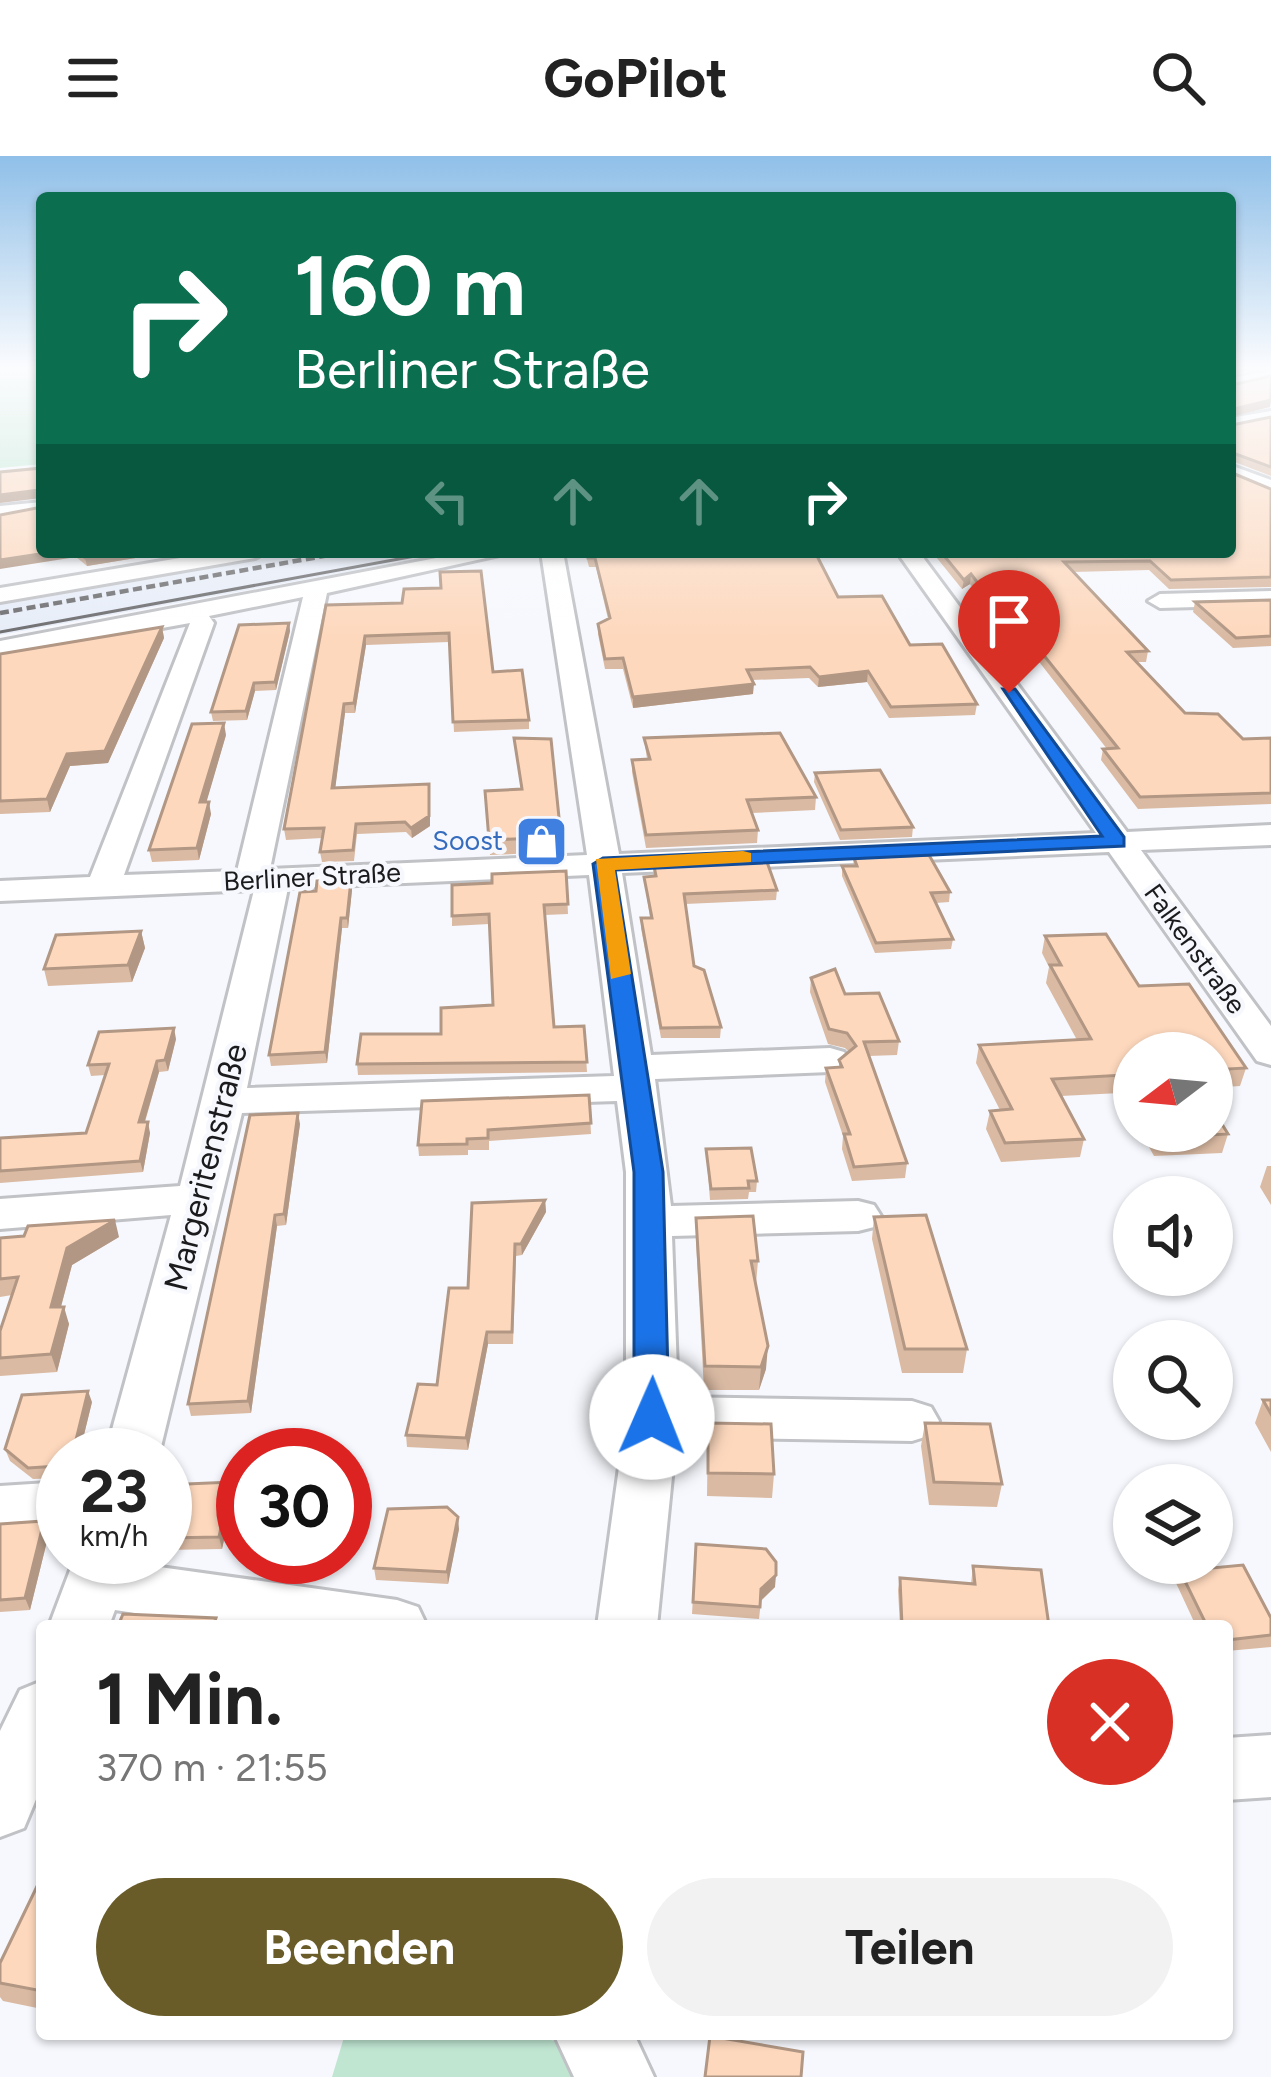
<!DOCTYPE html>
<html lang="de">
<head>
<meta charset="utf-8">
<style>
	:root { --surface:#fff; --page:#f2f2f2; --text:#222; --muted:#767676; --accent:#695c29 }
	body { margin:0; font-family:Figtree,sans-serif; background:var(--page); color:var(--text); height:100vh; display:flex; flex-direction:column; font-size:45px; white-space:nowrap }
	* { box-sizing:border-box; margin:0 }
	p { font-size:39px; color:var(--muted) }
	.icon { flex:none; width:66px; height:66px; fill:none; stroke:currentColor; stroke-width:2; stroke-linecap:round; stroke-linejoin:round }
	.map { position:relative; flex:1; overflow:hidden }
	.side { position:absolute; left:36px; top:1464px; width:1197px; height:420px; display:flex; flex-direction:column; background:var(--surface); border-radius:12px; box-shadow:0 3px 9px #0004 }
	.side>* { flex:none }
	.hud { position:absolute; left:36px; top:36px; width:1200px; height:366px; border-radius:12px; box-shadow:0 3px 9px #0004; background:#0b6e4f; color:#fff; overflow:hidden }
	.needle { width:78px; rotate:254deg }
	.tools { position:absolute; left:1113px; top:876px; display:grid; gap:24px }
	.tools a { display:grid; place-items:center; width:120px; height:120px; border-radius:50%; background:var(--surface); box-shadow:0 3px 9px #0004; font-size:60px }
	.speed { position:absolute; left:36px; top:1272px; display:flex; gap:24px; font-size:60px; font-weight:700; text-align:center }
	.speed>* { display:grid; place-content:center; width:156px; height:156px; border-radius:50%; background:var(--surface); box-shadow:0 3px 9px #0004; line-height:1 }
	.speed small { font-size:30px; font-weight:400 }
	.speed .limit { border:18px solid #d22; background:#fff; color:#111 }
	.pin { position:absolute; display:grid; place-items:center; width:102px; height:102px; color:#fff; margin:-123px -51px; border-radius:50% 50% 50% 0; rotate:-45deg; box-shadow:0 0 12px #0007 }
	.pin .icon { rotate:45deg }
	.me { position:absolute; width:132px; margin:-66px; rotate:1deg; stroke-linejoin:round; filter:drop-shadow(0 0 9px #0008) }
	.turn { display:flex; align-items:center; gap:42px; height:252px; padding:0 60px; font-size:54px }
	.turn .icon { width:156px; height:156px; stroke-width:2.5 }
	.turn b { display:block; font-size:84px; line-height:102px }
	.lanes { display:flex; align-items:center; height:114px; padding:0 60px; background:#0003; justify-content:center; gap:60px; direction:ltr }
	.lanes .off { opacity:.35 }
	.round { display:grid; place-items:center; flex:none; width:126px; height:126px; border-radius:63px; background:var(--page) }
	.head { display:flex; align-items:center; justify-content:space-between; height:204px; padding:0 60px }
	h1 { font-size:72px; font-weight:700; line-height:90px }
	.cta { display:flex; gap:24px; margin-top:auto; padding:24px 60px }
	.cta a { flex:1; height:138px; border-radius:72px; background:var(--accent); color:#fff; font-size:48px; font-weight:700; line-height:138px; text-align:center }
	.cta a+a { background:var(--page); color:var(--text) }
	header { display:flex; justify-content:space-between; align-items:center; height:156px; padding:0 60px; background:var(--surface); font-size:54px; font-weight:700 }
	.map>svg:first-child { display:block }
	.built { fill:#e7edf8 }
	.green { fill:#c0e6d2 }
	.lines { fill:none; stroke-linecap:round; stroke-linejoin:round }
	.minor-casing { stroke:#c0c2c6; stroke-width:6 }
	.minor { fill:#fff; fill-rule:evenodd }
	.tram { stroke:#6d6d70; stroke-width:3 }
	.rail { stroke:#6d6d70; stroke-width:4.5; stroke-dasharray:9 4.5; stroke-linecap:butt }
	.wall { fill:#dabaa3 }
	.shaded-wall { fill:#b19784 }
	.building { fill:#fdd8bd; stroke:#b19784; stroke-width:3 }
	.route { fill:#1a73e8; stroke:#114b97; stroke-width:3 }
	.slow { fill:#f59e0b }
	.labels { text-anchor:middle; stroke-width:9; stroke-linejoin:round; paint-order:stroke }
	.far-shop-label { font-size:27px; fill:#366cbe; stroke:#f6f8fd; text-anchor:end }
	.far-street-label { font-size:27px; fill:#1b1b1d; stroke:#f6f8fd }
	.street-label { font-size:33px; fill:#1b1b1d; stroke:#f6f8fd }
</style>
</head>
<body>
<header><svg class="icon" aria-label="menu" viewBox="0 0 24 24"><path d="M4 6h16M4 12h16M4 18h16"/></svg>GoPilot<svg class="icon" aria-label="search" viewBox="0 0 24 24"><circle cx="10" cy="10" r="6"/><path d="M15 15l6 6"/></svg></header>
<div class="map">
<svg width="1271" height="1921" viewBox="0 0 1271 1921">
	<rect width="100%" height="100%" fill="#f6f8fd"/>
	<path class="built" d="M299,396H456L0,479V447Z"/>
	<path class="green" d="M0,213H42V308L0,312Z
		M345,1878H519L567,1887L585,1921H332Z"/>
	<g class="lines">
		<defs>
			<path id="minor" d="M1271,215V225L1230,232V222Z
				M1271,255V265L1230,272V262Z
				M1230,309L1271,324V337L1230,322Z
				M42,346V358L0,362V350Z
				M216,396H266L255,402L0,446V432Z
				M468,396H513L327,437L270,713L587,699L541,396H563L619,698L1096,677L897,396H919L1127,676L1271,669V689L1141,694L1271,870V909L1257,905L1109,696L622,717L651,899L830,892L844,896L850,904L844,912L830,916L655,923L671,1050L858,1045L874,1049L881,1060L874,1071L858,1075L672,1080L678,1241L912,1245L931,1251L939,1265L931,1279L912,1285L676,1281L657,1470H597L626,1261V1016L617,945L242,957L159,1299H105L171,1059L0,1073V1043L180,1030L254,734L0,745V725L90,721L190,467L0,501V485ZM303,441L237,715L124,719L214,467L209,460ZM589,719L614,920L247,932L288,732Z
				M1271,435V449L1160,452L1148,445L1160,438Z
				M63,1326V1372L0,1376V1330Z
				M75,1401H133L131,1407L397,1444L418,1451L427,1470H220L115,1454L109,1470H49Z
				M42,1525V1629L24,1672L0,1681V1575L20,1534Z
				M1271,1579V1641L1227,1644V1582Z
				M554,1878H634L654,1921H574Z"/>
		</defs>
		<use href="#minor" class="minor-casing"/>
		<use href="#minor" class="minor"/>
		<path class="tram" d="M0,476L437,396"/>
		<path class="rail" d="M0,457L347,396"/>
	</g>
	<path class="wall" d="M1271,261V320L1232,305V269Z
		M1230,318L1271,333V431L1169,433L1149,414L1073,416L1148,495L1146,506H1137L1185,557L1243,583L1271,582V648L1138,653L1101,604L1103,593H1107L1040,507H1029L970,428L962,433L932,396H1230Z
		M42,396H172L87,410L76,401Z
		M585,396H815L838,441L910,489L977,548L975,559L889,562L867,526L818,531L809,522L752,524L753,538L633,552L623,513H605L598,478V468L608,463L596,411H589Z
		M404,433L493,516L529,564V573L454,576L449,486L366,489L355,557H345L335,632L430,670L412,682L406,676L357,678L354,705L322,706L320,696L322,682L286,684L284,673L326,449L402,447Z
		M1271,444V490L1233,492L1193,456L1195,446Z
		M289,467L290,475L276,534L255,535L247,564L213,565L211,556Z
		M162,471L164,482L108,607L70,610L50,656L0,658V498Z
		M226,579L206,646L211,658L199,704L152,706L149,694Z
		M514,582L561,681V696L490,699L485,635L521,633Z
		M644,582L816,641L815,654L751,657L758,674L757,687L646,692L632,616V604L647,603Z
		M815,617L913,671L912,681L840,684L814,626Z
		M854,702L950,736L949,746L936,747L953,783L951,793L875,797L842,720V710H853Z
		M654,710L777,734L776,744L685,748L694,810L721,871L720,882H661L641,772V762H650L644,721L653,720Z
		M566,715L568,758L545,759L554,871L584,870L587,916L358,919L357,908L441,878L493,849L489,768L452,770V760L492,727Z
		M351,724L352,734L348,772H342L327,907L271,910L269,899L316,735Z
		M141,775L145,792L132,826L48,830L44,813Z
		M1045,780L1139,830L1246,912L1240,930L1212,932V897H1134V964L1120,937L1061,940L1084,983L1080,1001L1001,1006L986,973L990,955L1000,954L976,907L979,889L1077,884L1046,827L1049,811L1042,797Z
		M811,822L845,838L899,885L897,899L869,900L907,1007L905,1022L852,1025L842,993L843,980L825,926L826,912L839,911V904L849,896L845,892L828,888L810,836Z
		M176,883L168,915L159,916L145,966L150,977L143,1016L0,1027V982L86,977L105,919L91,920L88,909Z
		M589,939L591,978L489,985V994H468V999L419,1000L418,989Z
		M300,968L286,1069L277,1070L251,1257L191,1260L188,1248Z
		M1140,975H1212L1228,978L1222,997L1154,1000Z
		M706,993L757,1025L756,1036H749L748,1043L710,1044Z
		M1267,1010H1271V1049L1260,1031Z
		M545,1044L546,1056L522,1099L516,1100L513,1188H488L468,1294L407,1291L406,1279L437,1229L468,1132Z
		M874,1061L967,1193L963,1217H902L872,1083Z
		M696,1062L758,1105L756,1128L766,1213L759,1234H704L696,1085Z
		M119,1081L72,1109L61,1151L69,1168L57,1216L0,1220V1175L12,1139L0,1141V1082Z
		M1263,1244H1271V1296L1255,1267Z
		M92,1246L79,1299H63L62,1322L33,1323L10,1305L5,1293Z
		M708,1267L774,1318L772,1342L707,1340Z
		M925,1267L1002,1328L997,1351L929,1349L921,1290Z
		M165,1329L234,1338L222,1393L165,1394Z
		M44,1365L49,1377L30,1454L0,1456V1368Z
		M459,1373L448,1428L376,1424L374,1412Z
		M696,1388L775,1431L761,1445L759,1463L692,1458Z
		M973,1410L1049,1470H900L898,1434L900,1422L971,1428Z
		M1180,1415L1271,1462V1491L1227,1495V1470H1196L1176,1427Z
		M42,1720V1853L3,1845L0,1841V1807Z"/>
	<path class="shaded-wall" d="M1230,213H1257L1230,218Z
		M1271,244L1270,251L1230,261V254Z
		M40,334L42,342L0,347V339Z
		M53,396H75L76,401L0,413V404Z
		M122,396H172L87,410L85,402Z
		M971,418L970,428L962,433L964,424Z
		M289,467L290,475L276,534L275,526Z
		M162,471L164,482L108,607L70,610L50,656L47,643L67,598Z
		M365,480L366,489L355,557L354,547Z
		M868,515L867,526L818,531L819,521Z
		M254,527L255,535L247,564L246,555Z
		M754,528L753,538L633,552V541Z
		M344,548L345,557L334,642L332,632Z
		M224,567L226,579L203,658L200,646Z
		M430,638V670L412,682L411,672Z
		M209,646L211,658L199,704L197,692Z
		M351,724L352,734L348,772L347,762Z
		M341,762L342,772L327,907L325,896Z
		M141,775L145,792L132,826L128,809Z
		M174,872L176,883L168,915L165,904Z
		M157,905L159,916L141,978L139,966Z
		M298,957L300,968L286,1069L284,1058Z
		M148,966L150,977L143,1016L140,1005Z
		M545,1044L546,1056L522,1099L521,1088Z
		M275,1059L277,1070L251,1257L248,1245Z
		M115,1064L119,1081L72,1109L56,1169L51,1151L67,1092Z
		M64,1151L69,1168L57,1216L51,1198Z
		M487,1176L488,1188L468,1294L466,1282Z
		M768,1190L766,1213L759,1234L761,1211Z
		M88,1235L92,1246L79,1299H74L73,1296Z
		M61,1297L63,1302L62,1322L58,1310Z
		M231,1326L234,1338L222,1393L219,1381Z
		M458,1361L459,1373L448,1428L447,1416Z
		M44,1365L49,1377L30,1454L25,1442Z
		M776,1419L775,1431L760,1445L761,1433Z"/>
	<path class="building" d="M1230,220L1232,229L1271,220V244L1230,254Z
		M1271,261V311L1233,297L1230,299V262L1232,269Z
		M42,312V341L40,334L0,339V316Z
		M1230,316L1271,333V421L1171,424L1150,405L1064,406L1148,495L1127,496L1185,557L1218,558L1243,583L1271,582V637L1140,641L1103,593L1118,592L1042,497H1031L971,418L964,424L941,396H1230Z
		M42,351V396H53L0,404V359Z
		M79,396H122L85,402Z
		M587,396H815L838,441L882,440L910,489L942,488L977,548L891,551L868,515L819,521L810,511L747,514L754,528L633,541L623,502L605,503L598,468L610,462L595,402H588Z
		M481,415L493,516L522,514L529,564L453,566L449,477L365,480L354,547L344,548L332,632L429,628V660L411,672L405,666L356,668L353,694L320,696L324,672L284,673L326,449L402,447L404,433L441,432L440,416Z
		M1271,444V480L1236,482L1195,446Z
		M289,467L275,526L254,527L246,555L211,556L239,469Z
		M162,471L105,595L67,598L47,643L0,645V498Z
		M224,567L200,646H209L197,692L149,694L192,568Z
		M780,577L816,641L747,644L758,674L646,679L632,604L650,603L644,582Z
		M514,582L551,583L561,681L489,684L485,635L522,633Z
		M880,614L913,671L841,674L815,617Z
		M929,699L950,736L931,737L953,783L876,787L842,710H857L854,702Z
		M767,706L777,734L684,738L694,810L704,814L721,871L661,872L641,762H652L644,721L656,720L654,710Z
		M566,715L568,748L544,749L554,871L584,870L587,906L357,908L361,878H441V852L493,849L489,758L452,760V729L492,727V718Z
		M351,724L347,762H341L325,896L269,899L300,736L316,735L317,725Z
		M141,775L128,809L44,813L56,779Z
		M1106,778L1139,830L1189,828L1246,912L1212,914V897H1134V937L1124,919L1052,923L1084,983L1005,987L990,955L1012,953L979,889L1091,883L1050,809H1061L1045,780Z
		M835,813L845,838L879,837L899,885L864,886L907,1007L854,1011L844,978H850L826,912L842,911L839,904L856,890L847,877L829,873L811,822Z
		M174,872L165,904L157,905L139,966H148L140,1005L0,1015V982L86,977L109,908L88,909L99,876Z
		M589,939L591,967L488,974V982L467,983V988L418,989L422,945Z
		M1212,952L1228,978L1159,982L1155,975H1212Z
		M298,957L284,1058L275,1059L248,1245L188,1248L250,959Z
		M751,992L757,1025H748L749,1032L711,1033L706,993Z
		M545,1044L521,1088H515L512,1176H487L466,1282L406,1279L418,1228L437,1229L449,1132H468L472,1047Z
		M926,1059L967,1193H905L874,1061Z
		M753,1060L758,1105H751L768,1190L761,1211L705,1210L696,1062Z
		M115,1064L67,1092L51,1151H64L51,1198L0,1202V1175L18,1121L0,1123V1082L24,1080L28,1070Z
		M88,1235L73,1296L61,1297L58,1310L28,1312L5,1293L22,1239Z
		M1263,1244H1271V1258Z
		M708,1267L771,1268L774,1318L708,1317Z
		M925,1267L990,1268L1002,1328L934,1326Z
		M231,1326L219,1381L165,1382V1329Z
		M447,1351L458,1361L447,1416L374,1412L388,1353Z
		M44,1365L25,1442L0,1444V1368Z
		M696,1388L766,1393L776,1406V1419L761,1433L760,1451L693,1446Z
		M1243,1409L1271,1462V1479L1227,1484V1470H1207L1180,1415Z
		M973,1410L1041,1414L1049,1470H902L900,1422L975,1428Z
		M123,1458L216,1462L213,1470H118Z
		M42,1720V1835L0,1827V1807Z
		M710,1880L803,1896L801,1921H705Z"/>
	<linearGradient id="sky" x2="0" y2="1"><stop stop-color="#8fbfe8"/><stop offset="0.44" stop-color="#fbfcfe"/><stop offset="1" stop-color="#fbfcfe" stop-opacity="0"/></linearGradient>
	<rect width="1271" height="482" fill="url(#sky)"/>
	<path class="route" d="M1003,533H1015L1124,681V690L615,714L663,1016L669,1261L664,1270H639L634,1261V1016L593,708L603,702L1102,680Z"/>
	<path class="slow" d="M743,695L751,697V706L615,714L631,818L611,823L596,703Z"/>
	<defs>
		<symbol id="shop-square" viewBox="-11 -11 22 22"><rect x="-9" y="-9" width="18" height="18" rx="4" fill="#3f7fe0" stroke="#f6f8fd"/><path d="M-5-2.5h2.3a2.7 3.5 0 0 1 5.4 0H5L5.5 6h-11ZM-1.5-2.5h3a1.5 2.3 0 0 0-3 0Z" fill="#fff"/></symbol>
	</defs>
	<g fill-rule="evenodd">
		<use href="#shop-square" x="512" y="656" width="59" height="59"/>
	</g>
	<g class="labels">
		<g class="far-shop-label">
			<text x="503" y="694">Soost</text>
		</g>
		<g class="far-street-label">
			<text transform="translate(312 721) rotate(-3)" y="9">Berliner Straße</text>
			<text transform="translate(1195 793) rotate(54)" y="9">Falkenstraße</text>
		</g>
		<g class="street-label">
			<text transform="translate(205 1011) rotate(-76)" y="12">Margeritenstraße</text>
		</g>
	</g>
</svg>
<div class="tools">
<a><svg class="needle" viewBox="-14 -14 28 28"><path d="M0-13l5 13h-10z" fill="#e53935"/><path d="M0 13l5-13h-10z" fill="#767676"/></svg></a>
<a><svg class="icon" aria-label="sound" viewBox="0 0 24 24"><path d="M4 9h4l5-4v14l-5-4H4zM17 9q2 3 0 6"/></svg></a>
<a><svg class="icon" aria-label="search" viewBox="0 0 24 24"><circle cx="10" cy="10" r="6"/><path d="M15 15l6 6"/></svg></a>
<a><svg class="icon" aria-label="layers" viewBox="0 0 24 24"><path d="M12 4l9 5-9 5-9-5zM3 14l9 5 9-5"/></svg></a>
</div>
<div class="speed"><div>23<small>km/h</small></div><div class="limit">30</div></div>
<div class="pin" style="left:1009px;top:537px;background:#d93025"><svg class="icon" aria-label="arrive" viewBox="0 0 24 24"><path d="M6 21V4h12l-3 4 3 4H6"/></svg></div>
<svg class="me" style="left:652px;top:1261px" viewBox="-20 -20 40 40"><circle r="19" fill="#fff"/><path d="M0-13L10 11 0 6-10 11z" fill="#1a73e8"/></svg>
<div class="hud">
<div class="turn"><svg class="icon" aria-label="right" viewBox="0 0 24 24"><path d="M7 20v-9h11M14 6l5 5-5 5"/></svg><div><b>160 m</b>Berliner Straße</div></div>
<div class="lanes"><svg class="icon off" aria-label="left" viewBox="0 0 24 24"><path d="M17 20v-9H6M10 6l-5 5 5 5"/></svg><svg class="icon off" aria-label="ahead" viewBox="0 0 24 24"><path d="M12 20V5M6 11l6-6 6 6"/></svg><svg class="icon off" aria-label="ahead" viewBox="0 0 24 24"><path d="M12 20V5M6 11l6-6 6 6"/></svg><svg class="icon" aria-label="right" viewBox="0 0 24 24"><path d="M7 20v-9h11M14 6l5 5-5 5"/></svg></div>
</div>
<section class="side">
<div class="head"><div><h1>1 Min.</h1><p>370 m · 21:55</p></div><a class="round" style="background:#d93025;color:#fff"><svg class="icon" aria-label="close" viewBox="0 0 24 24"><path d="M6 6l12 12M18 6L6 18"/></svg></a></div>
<div class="cta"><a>Beenden</a><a>Teilen</a></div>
</section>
</div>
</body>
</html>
